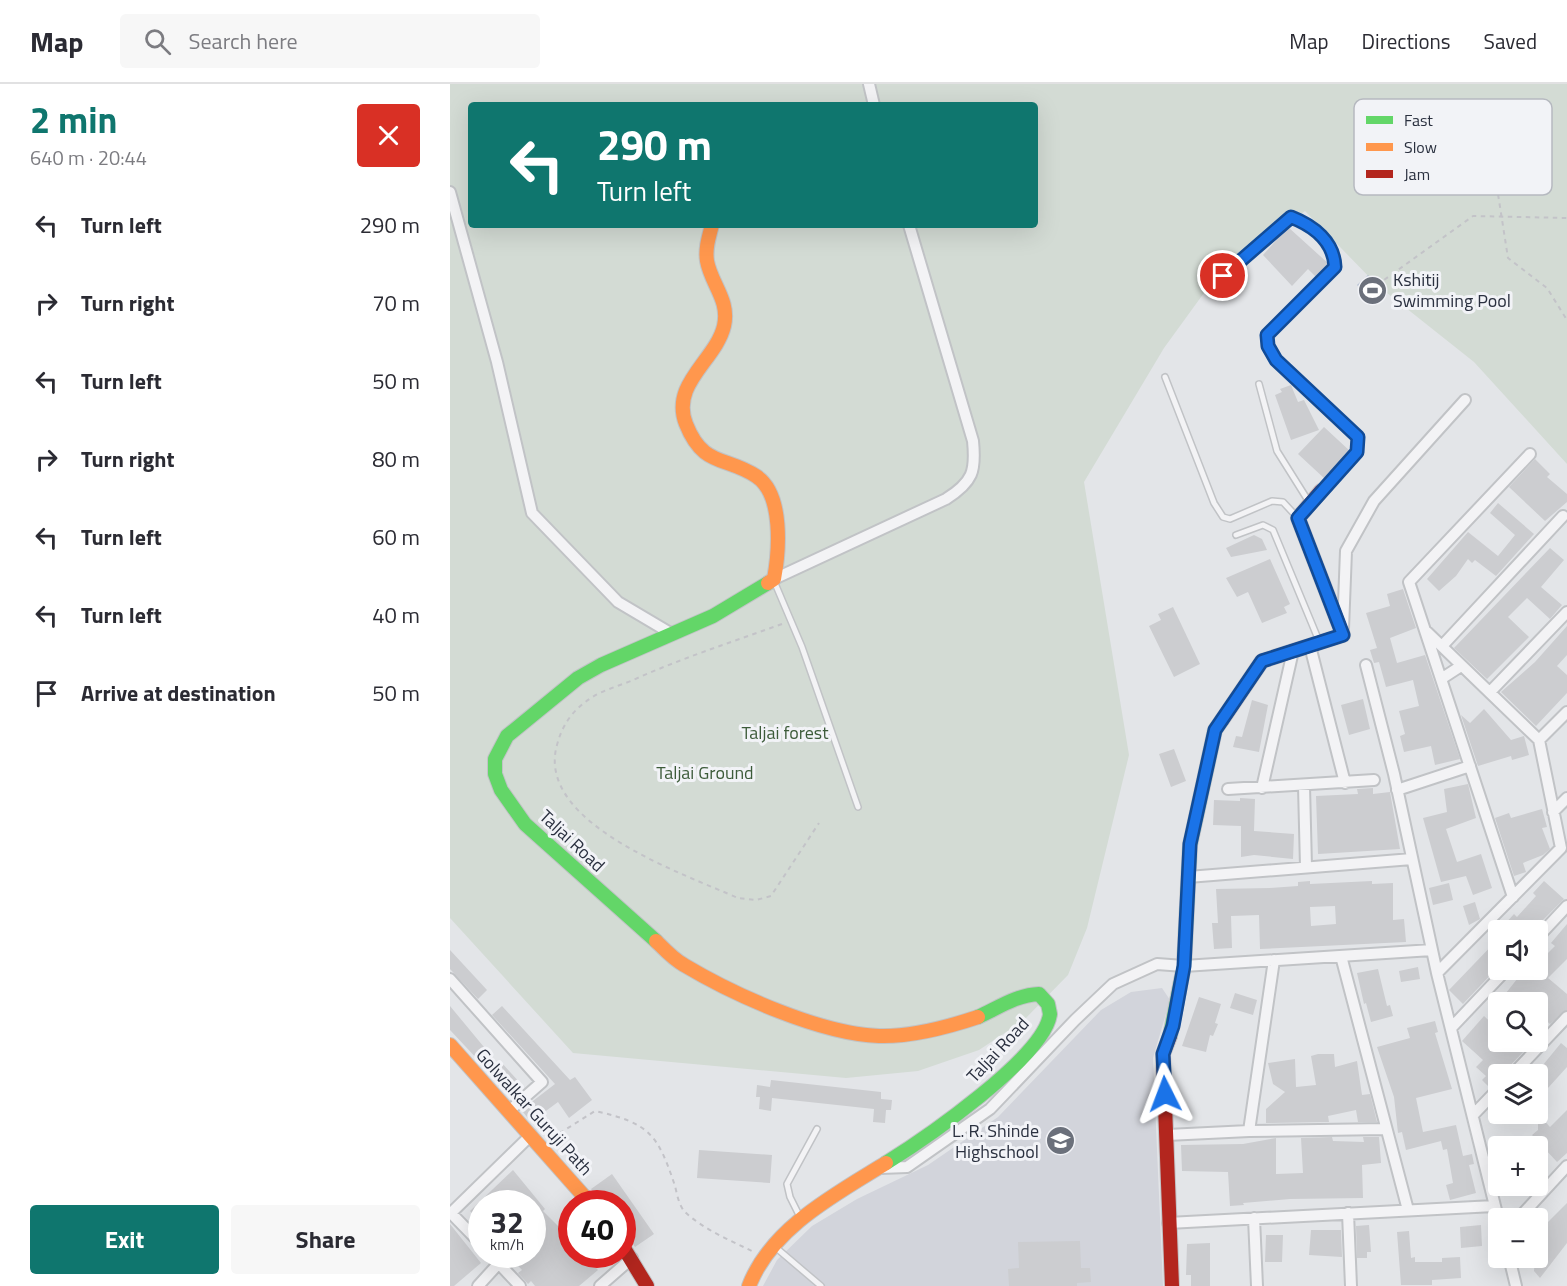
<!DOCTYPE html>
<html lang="en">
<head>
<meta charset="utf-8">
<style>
	:root { --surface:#fff; --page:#f7f7f7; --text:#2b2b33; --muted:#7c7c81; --line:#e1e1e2; --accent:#0f766e }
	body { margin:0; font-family:"Titillium Web",sans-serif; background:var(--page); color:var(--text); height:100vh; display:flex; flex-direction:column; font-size:22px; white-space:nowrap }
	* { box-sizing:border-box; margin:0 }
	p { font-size:20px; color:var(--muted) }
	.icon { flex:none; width:33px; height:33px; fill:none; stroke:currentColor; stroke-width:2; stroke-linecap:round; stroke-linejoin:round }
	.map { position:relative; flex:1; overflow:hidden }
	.panel { display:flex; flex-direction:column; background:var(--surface); width:450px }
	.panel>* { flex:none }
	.top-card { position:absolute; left:18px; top:18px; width:570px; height:126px; border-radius:6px; box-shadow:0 6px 24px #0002; background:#0f766e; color:#fff; overflow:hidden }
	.controls { position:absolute; left:1038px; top:836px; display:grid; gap:12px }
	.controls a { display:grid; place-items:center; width:60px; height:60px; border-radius:6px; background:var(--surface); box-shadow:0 6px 24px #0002; font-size:30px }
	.speed { position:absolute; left:18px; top:1106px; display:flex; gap:12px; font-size:30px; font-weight:700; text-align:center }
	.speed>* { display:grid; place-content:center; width:78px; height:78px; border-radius:50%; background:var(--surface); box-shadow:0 6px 24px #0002; line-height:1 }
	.speed small { font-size:15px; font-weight:400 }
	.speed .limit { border:9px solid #d22; background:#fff; color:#111 }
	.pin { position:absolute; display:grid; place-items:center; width:51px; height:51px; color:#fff; margin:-26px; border:3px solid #fff; border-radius:50%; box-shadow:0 2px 6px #0007 }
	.me { position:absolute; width:66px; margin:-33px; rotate:357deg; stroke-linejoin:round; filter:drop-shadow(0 0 4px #0008) }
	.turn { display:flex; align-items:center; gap:21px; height:126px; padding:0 30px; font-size:27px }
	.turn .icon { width:78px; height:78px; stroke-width:2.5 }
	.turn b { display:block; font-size:42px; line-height:51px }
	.round { display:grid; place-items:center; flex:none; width:63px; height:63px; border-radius:6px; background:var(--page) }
	.head { display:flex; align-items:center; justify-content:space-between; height:102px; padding:0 30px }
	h1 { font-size:36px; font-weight:700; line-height:45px; color:var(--accent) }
	.primary-button { display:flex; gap:12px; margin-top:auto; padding:12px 30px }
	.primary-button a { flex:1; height:69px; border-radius:6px; background:var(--accent); color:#fff; font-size:24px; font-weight:700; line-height:69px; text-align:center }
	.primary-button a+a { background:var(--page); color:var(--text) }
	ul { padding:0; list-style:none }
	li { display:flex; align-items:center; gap:18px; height:78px; padding:0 30px }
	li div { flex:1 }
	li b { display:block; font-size:22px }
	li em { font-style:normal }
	header { display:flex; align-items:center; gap:36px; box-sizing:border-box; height:84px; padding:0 30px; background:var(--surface); border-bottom:2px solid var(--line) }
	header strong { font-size:28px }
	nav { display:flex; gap:33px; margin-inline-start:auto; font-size:21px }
	.search { width:420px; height:54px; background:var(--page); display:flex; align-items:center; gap:15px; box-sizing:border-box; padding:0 21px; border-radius:6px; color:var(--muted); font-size:22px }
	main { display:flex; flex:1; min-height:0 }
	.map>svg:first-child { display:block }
	.built { fill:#d2d4db }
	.green { fill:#d3dbd4; fill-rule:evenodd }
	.water { fill:#b3bed1 }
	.building { fill:#cccdd0; fill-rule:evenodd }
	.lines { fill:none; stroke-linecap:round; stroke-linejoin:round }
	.lane-casing { stroke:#c1c3c6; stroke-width:8 }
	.street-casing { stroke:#c1c3c6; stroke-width:14 }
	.fast-casing { stroke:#c1c3c6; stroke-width:16 }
	.slow-casing { stroke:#c1c3c6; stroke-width:16 }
	.jam-casing { stroke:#c1c3c6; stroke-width:16 }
	.path { stroke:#c3c3c8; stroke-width:2; stroke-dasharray:4.5 4.5; stroke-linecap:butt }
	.lane { stroke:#f3f3f5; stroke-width:5 }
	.street { stroke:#f3f3f5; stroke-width:10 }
	.fast { stroke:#63d668; stroke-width:14 }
	.slow { stroke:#ff974d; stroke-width:14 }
	.jam { stroke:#b3261e; stroke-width:14 }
	.route-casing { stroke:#114b97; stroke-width:15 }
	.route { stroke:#1a73e8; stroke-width:10 }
	.labels { text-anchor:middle; stroke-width:6; stroke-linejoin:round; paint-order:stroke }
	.poi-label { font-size:18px; fill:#2b3140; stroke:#f2f3f7; text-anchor:start }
	.park-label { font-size:18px; fill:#3c5b39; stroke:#f2f3f7 }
	.street-label { font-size:18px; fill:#2b3140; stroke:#f2f3f7 }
	.key { fill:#f2f3f7; stroke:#b6b9c0; stroke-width:1.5 }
	.key-label { font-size:16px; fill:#2b3140 }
</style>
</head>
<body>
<header>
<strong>Map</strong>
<div class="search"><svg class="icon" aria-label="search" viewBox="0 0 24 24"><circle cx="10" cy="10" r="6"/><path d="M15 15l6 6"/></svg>Search here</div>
<nav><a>Map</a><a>Directions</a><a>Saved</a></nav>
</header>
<main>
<section class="panel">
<div class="head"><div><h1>2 min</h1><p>640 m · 20:44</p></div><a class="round" style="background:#d93025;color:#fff"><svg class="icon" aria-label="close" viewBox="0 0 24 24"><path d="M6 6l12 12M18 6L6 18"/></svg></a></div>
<ul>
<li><svg class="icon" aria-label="left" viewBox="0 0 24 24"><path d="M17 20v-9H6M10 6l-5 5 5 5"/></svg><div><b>Turn left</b></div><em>290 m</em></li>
<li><svg class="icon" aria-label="right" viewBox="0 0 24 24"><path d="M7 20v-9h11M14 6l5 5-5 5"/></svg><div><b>Turn right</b></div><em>70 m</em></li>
<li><svg class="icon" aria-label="left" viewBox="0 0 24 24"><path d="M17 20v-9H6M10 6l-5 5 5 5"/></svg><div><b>Turn left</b></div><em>50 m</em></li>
<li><svg class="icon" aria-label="right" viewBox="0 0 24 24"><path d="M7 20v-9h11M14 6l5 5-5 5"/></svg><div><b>Turn right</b></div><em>80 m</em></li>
<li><svg class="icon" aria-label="left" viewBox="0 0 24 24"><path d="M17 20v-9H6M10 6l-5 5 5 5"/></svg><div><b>Turn left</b></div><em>60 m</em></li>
<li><svg class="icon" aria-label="left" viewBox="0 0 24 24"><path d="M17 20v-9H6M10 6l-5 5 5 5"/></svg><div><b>Turn left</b></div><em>40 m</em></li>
<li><svg class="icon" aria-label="arrive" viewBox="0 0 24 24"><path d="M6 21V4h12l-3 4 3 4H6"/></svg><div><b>Arrive at destination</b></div><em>50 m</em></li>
</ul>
<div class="primary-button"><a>Exit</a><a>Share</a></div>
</section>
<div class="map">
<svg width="1117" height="1202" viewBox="0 0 1117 1202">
	<rect width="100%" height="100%" fill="#e3e5e8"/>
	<path class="built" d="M712,904L720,916L703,974L713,1202H313L327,1176L362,1142L407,1115L478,1081L548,1033L651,926L681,908Z"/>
	<path class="green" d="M0,0H1117V380L1024,278L927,201L855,127L759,202L714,264L634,398L679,671L637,844L618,891L573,937L529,966L468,987L396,994L123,969L0,834ZM21,21H585V141H21Z"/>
	<path class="water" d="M918,191L937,211L926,220L907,201Z"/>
	<path class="building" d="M838,143L880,181L867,194L858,185L842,202L813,171Z
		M841,301L848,318L854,316L869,346L841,356L825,311L832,308L830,305Z
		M874,343L901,368L875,395L848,370Z
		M1085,375L1100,390L1097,393L1117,410V418L1095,437L1059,403Z
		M1048,419L1084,450L1046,492L1025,476L1022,479L1018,475L1006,492L989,507L977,495L1018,448L1048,472L1065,451L1040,429Z
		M804,451L812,455L817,466L781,473L776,464Z
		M1100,464L1114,476L1091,503L1112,521L1100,535L1077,514L1058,533L1079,553L1037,595L1004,564Z
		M820,475L840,520L834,523L837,529L812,539L798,508L787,513L776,494Z
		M953,505L966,544L940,554L947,579L975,571L1010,675L985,681L981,662L954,668L950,652L955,650L949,627L969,622L963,596L936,603L929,578L924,579L920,566L927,564L916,529L940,522L937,510Z
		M723,523L750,580L724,593L699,542L711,536L708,530Z
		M1117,542V571L1107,582L1117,591V609L1086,642L1051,608L1085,578Z
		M913,615L920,645L899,651L891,621Z
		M802,616L818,621L809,668L783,663L786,652L792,653Z
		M1034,625L1061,656L1074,652L1079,671L1062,676L1061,672L1028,682L1011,631L1020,639Z
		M724,665L736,697L721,703L709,670Z
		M1018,700L1026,734L996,745L1007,778L1031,770L1042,804L1023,811L1016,792L991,798L973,734L997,728L994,705Z
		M923,704V710L940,708L950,765L868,770L866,712L908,710L907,705Z
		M790,714L805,715L804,747L844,750L843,775L804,771L791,773V742L763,741L764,716L790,717Z
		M1092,725L1097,743L1092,744L1100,765L1093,771L1073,779L1076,788L1064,792L1045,734L1059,729L1061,734Z
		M860,797V800L922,797V800L943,799V836L954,835L956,858L810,865L809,831L781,832L782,864L764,865L762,839H768L766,805L820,804L848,802V798ZM885,822L886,840L861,842L860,823Z
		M1094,797L1114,815L1083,846H1060L1054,841L1064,830L1067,833L1086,812L1083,809Z
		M999,799L1003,816L983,821L979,804Z
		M1025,818L1030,835L1019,841L1013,822Z
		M1117,840V875L1098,894L1117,910V926L1100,940L1088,929V918H1067L1056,909L1075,885H1088V879L1105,862L1101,859Z
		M1048,855V883L1013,920L999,906Z
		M0,866L37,906L28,915L0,885Z
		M968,883L970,895L951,898L949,887Z
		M928,885L937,922L940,921L943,932L921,938L916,919L914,920L907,889Z
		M785,909L807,916L803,931L780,924Z
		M749,913L771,920L765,939L768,940L763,952L760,951L756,968L732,962Z
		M0,922L48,980L51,978L71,1000L60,1010L0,946Z
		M52,922L120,996L125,993L142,1016L119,1034L108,1018L81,1038L73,1028L79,1020L105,1000L42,931Z
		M1034,932L1048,945V957H1069L1077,964L1052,990H1048V994L1039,1003L1032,996L1036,992L1026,983L1033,976L1012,957Z
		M985,937L988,948L985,949L1002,1005L966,1014L973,1048L1006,1041L1013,1072L1022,1070L1024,1080L1019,1081L1026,1109L1000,1116L996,1101L1003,1099L997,1065L993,1066L991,1057L956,1066L952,1048L948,1049L944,1013L927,963L960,954L957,944Z
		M1111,959L1117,964V983L1088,1015V987Z
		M868,970H884L885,983L907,977L912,1011L920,1010L927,1038H908L906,1026L878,1032L879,1038L816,1039V1025L835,1008L823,1000L818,979L845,975L846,1003L866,1001L861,972Z
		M321,996L431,1008V1015L442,1016L441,1026H436L435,1039L423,1038L424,1025L322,1014L321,1027L309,1025L310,1013H306L307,1001L320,1003Z
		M1117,1026V1069L1107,1078L1082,1051L1088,1046V1030L1100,1043Z
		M882,1053L883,1057L914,1058L913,1053H929L931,1079L912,1081L913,1114L840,1115L793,1119L794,1121L780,1122L778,1088L732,1087L731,1061L793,1060L826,1054V1090L853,1089L851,1054Z
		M249,1066L322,1071L320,1099L247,1094Z
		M63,1086L95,1125L93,1127L122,1156V1170H133L148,1186L129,1202H85L81,1197L78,1200L68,1189L72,1186L57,1170H82V1119H59L53,1112L45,1119H32V1139L20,1127Z
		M162,1090L204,1150L185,1163L172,1143V1119H151L141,1105Z
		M1117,1119V1159L1090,1194L1084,1187L1085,1173H1088V1134L1096,1140Z
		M0,1140L31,1179L4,1202H0Z
		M919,1141L921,1168H917V1174H907L906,1142Z
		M1031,1141L1032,1162L1011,1164L1010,1143Z
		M861,1146H891L892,1173L859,1171Z
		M959,1147L961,1174L965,1173V1178H992V1174L1010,1173L1011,1194L982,1196V1201H951L947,1148Z
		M816,1151H833L832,1178H815Z
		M630,1157L631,1184H640L641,1198L627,1199V1202H559L558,1185L569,1184L568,1158Z
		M760,1159V1202H741V1191H736L737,1160Z"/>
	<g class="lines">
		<defs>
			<path id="lane" d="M773,192L841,133C864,142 884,158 885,183L817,251L818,262L826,276L908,353L907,368L873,405
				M715,293L764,419L773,433L780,435L822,417L833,418L847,433
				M809,300L827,367L859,418
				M786,451L813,441L823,446L869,557
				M324,497L352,563L408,723
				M351,1135L340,1113L337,1100L367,1045
				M324,1162L371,1202"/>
			<path id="street" d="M419,0L424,21
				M0,108L47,278L82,429L168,518L222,550
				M324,495L496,415C523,398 526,387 523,357L459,141
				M893,545L896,467L924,417L1015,316
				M977,548L1089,656L1111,764L987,889
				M860,562L895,699
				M992,562L1113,432
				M916,581L944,690L987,889L1048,1134
				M991,595L1011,582
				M1040,608L1117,528
				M1089,656L1117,628
				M854,702L856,783
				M812,704L843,567
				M778,705L924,696
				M947,706L1020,682
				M1103,728L1117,714
				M738,793L962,775
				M1063,813L959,498L1080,370
				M1088,853L1117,822
				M891,872L958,1126
				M0,895L92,998L59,1027
				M1002,943L1057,885
				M1063,990L1117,933
				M1024,1030L1048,1005
				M799,1047L824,876
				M717,1051L799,1047L936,1045
				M431,1084L457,1083L540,1025L625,936L663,900L707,880L734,882L982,866
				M0,1128L32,1161
				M1,1129L81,1051
				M898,1129L901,1202
				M804,1134L807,1202
				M1069,1134L1117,1082
				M718,1139L1044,1122
				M40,1170L70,1202
				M1059,1173L1066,1202
				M28,1202L49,1179
				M150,1202L182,1174"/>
			<path id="fast" d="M206,857L75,740L51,706L45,690V675L57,652L128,594L151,581L263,532L318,499
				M720,952L734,882L740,761L765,646L772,636
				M436,1079C473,1056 595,973 600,930L598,920L589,910C566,911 548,924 528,933"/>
			<path id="slow" d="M262,141C259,153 255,164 257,177C261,200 280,216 274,242C266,276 220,300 236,340C253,383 275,372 306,392C334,410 329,468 324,495L318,499
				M206,857C214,865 223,875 234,881C284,911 371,950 429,952C461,953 498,943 528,933
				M0,961L140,1119
				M299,1202C321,1144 386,1110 436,1079"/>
			<path id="jam" d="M772,636L812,577L893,551L848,434L871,407
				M720,952L713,970L722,1202
				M172,1161L197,1202"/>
		</defs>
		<use href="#lane" class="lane-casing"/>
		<use href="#street" class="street-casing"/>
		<use href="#fast" class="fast-casing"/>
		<use href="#slow" class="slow-casing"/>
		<use href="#jam" class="jam-casing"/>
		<path class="path" d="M1052,93L1048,110L1058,174L1097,204L1117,236
			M927,201L1023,132L1117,134
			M332,540C282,558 232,574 183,596C169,602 153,606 141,614C121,627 111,643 106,665C90,741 234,790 288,814L306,816L321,812L369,739
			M102,1054L145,1027C200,1039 208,1051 225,1102C227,1110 229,1122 235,1128C253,1145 279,1156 302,1167"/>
		<use href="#lane" class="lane"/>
		<use href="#street" class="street"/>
		<use href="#fast" class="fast"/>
		<use href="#slow" class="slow"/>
		<use href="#jam" class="jam"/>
	</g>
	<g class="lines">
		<defs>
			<path id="route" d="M715,1010L713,970L723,942L734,882L740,760L765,646L812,577L893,551L848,434L907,368L908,353L826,276L818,262L817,251L885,183C884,158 864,142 841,133L773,192"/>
		</defs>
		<use href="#route" class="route-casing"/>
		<use href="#route" class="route"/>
	</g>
	<defs>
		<symbol id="stadium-disc" viewBox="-11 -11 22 22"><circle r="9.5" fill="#6b707b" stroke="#f2f3f7"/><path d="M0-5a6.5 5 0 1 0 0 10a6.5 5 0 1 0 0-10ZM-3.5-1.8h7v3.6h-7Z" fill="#fff"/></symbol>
		<symbol id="school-disc" viewBox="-11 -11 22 22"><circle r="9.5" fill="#6b707b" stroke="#f2f3f7"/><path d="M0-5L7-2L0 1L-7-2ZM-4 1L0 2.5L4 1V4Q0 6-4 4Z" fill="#fff"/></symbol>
	</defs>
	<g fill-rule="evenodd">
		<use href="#stadium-disc" x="906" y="190" width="33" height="33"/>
		<use href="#school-disc" x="594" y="1040" width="33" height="33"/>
	</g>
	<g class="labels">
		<g class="poi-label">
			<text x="943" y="202">Kshitij<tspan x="943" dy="21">Swimming Pool</tspan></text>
			<text x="589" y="1053" text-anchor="end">L. R. Shinde<tspan x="589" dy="21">Highschool</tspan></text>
		</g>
		<g class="park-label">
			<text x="335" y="655">Taljai forest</text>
			<text x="255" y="695">Taljai Ground</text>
		</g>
		<g class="street-label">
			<text transform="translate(122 757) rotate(43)" y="6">Taljai Road</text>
			<text transform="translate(548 966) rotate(-47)" y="6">Taljai Road</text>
			<text transform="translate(84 1028) rotate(48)" y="6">Golwalkar Guruji Path</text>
		</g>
	</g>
	<rect x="904" y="15" width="198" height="96" rx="9" class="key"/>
	<rect x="916" y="32" width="27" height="8" fill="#63d668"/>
	<rect x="916" y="59" width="27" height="8" fill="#ff974d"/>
	<rect x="916" y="86" width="27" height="8" fill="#b3261e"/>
	<g class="key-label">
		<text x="954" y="42">Fast</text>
		<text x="954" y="69">Slow</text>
		<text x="954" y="96">Jam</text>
	</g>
</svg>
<div class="controls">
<a><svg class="icon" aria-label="sound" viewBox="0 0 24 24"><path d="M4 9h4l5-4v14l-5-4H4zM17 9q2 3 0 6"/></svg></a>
<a><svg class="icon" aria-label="search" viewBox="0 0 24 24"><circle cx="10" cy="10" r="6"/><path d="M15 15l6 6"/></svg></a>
<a><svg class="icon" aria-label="layers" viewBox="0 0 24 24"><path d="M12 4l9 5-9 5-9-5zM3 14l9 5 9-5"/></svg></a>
<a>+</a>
<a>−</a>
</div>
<div class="speed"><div>32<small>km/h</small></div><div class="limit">40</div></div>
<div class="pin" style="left:773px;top:192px;background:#d93025"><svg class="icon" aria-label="arrive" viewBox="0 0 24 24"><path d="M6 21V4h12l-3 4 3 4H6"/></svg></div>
<svg class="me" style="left:715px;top:1010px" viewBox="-20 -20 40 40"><path d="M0-17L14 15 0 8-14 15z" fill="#1a73e8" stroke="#fff" stroke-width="4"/></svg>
<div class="top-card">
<div class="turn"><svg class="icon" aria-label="left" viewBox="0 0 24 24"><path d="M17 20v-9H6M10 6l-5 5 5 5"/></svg><div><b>290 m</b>Turn left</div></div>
</div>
</div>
</main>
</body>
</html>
